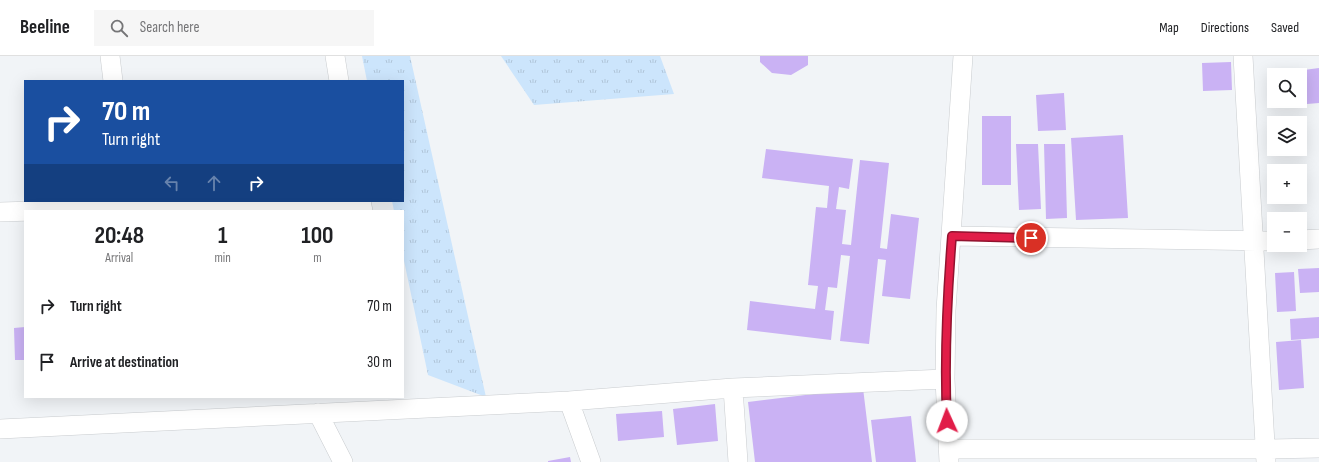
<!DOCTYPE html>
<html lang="en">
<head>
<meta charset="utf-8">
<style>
	:root { --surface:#fff; --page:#f6f6f6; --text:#202124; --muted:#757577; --line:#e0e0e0 }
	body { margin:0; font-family:"Sofia Sans Condensed",sans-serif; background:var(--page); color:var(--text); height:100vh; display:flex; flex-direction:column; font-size:15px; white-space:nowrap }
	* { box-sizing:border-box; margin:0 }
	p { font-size:13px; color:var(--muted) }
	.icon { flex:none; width:22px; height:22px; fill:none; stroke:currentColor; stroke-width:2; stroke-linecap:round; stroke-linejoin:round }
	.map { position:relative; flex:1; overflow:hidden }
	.side { position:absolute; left:24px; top:154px; width:380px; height:188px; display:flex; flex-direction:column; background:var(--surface); border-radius:0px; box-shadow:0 4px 16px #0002 }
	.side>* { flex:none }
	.guide { position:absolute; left:24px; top:24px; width:380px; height:122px; border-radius:0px; box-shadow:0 4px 16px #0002; background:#1a4fa0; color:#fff; overflow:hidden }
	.fabs { position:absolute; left:1267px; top:12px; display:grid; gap:8px }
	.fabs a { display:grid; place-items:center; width:40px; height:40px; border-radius:0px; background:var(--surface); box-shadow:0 4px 16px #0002; font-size:20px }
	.pin { position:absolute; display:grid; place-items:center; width:34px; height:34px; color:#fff; margin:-17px; border:2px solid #fff; border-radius:50%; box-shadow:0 1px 4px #0007 }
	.me { position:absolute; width:44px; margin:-22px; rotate:358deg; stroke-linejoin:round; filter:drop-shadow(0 0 3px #0008) }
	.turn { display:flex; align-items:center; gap:14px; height:84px; padding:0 12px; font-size:18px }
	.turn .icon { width:52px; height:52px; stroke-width:2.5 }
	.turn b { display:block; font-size:28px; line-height:34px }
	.lanes { display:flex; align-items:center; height:38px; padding:0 12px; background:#0003; justify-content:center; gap:20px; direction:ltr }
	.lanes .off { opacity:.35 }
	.eta { display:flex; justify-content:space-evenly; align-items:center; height:68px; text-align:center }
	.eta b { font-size:24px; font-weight:700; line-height:28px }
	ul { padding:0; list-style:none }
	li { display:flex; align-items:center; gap:12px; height:56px; padding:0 12px }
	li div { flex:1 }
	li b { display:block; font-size:15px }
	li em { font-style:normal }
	header { display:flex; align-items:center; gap:24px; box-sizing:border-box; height:56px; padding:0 20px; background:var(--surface); border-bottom:1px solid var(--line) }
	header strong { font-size:19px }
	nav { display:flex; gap:22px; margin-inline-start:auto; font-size:14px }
	.search { width:280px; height:36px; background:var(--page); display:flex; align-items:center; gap:10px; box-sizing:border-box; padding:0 14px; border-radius:0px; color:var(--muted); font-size:15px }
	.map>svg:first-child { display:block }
	.grass { fill:url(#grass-tufts) }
	.building { fill:#cab2f4 }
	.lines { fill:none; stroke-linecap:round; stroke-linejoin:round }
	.minor-casing { stroke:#c9cccf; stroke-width:20 }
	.minor { stroke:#fff; stroke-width:19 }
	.route-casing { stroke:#92132f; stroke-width:10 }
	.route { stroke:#e11d48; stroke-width:7 }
</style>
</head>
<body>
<header>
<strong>Beeline</strong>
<div class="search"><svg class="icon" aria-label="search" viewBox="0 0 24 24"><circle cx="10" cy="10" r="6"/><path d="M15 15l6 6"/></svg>Search here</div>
<nav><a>Map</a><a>Directions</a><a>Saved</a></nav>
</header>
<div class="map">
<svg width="1319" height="406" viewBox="0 0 1319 406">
	<defs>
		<pattern id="grass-tufts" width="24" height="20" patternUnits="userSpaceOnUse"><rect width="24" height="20" fill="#cce5fc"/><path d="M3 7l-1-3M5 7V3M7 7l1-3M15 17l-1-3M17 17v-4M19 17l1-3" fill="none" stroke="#b0c5d9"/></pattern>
	</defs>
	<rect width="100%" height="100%" fill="#f1f4f7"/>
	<path class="grass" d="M362,0H410L486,341L428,319L403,200V155H394L392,145H403V25H367Z
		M501,0H660L674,38L534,49Z"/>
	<path class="building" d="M760,0H808V9L791,19L772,17L760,6Z
		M1231,6L1232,34L1203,35L1202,7Z
		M1319,12V47L1307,48L1304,14Z
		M1064,37L1066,74L1038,75L1036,39Z
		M982,60H1011V129H982Z
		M1123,79L1128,162L1076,164L1071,82Z
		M1016,88H1038L1041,153L1019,154Z
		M1044,88H1065L1067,162L1046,163Z
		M766,93L853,103L849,133L839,131L836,153L846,154L842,188L851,189L860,104L889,107L880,192L887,193L891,158L919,162L910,243L882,240L886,204L878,203L869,288L840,285L850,200L841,199L837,232L828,231L825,254L834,255L831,284L747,274L750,245L815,253L818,230L808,229L816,151L827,152L829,130L762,122Z
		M1319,212V236L1300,237L1298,213Z
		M1294,216L1296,255L1277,256L1275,217Z
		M1319,261V282L1291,284L1290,263Z
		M25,271V304H15L14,272Z
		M1301,284L1304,332L1279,334L1276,286Z
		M863,332L872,406H755L748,346Z
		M715,348L718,385L677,389L673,353Z
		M662,355L664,381L618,385L616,358Z
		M911,360L916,406H876L871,364Z
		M570,401L571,406H548V405Z"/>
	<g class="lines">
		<defs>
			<path id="minor" d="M110,0L113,25
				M335,0L339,25
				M1243,0L1266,406
				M0,156L361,145L363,155
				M952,180L1274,185
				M1300,184L1319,183
				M733,332L738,406
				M569,345L591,406
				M318,357L343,406
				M0,373L569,345L733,332L945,323
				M948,393H1266L1319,392
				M949,406L945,323L946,254L963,0"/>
		</defs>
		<use href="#minor" class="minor-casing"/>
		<use href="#minor" class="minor"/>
	</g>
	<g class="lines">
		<defs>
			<path id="route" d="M947,365C944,303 947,242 952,180L1031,182"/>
		</defs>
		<use href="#route" class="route-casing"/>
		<use href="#route" class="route"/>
	</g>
</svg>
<div class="fabs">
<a><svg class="icon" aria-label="search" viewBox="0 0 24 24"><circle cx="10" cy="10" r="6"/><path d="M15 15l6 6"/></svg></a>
<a><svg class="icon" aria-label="layers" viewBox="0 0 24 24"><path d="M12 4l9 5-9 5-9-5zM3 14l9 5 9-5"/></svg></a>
<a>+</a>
<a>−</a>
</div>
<div class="pin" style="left:1031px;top:182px;background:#d93025"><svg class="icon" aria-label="arrive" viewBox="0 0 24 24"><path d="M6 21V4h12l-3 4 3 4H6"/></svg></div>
<svg class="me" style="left:947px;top:365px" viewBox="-20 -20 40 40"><circle r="19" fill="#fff"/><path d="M0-13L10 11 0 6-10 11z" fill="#e11d48"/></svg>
<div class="guide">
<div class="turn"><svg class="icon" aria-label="right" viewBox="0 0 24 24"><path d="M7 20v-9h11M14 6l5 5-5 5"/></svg><div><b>70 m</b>Turn right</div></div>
<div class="lanes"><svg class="icon off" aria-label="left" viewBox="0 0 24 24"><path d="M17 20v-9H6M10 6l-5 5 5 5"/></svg><svg class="icon off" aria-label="ahead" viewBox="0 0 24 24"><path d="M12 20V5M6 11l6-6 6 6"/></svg><svg class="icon" aria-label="right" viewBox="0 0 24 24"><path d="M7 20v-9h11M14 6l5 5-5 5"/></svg></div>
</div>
<section class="side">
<div class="eta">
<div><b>20:48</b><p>Arrival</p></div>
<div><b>1</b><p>min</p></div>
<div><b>100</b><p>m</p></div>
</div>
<ul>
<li><svg class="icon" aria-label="right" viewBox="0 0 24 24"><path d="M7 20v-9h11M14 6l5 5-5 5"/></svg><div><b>Turn right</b></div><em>70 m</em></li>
<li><svg class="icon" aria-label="arrive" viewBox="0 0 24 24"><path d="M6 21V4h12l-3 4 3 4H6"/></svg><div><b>Arrive at destination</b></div><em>30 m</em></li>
</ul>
</section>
</div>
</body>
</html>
